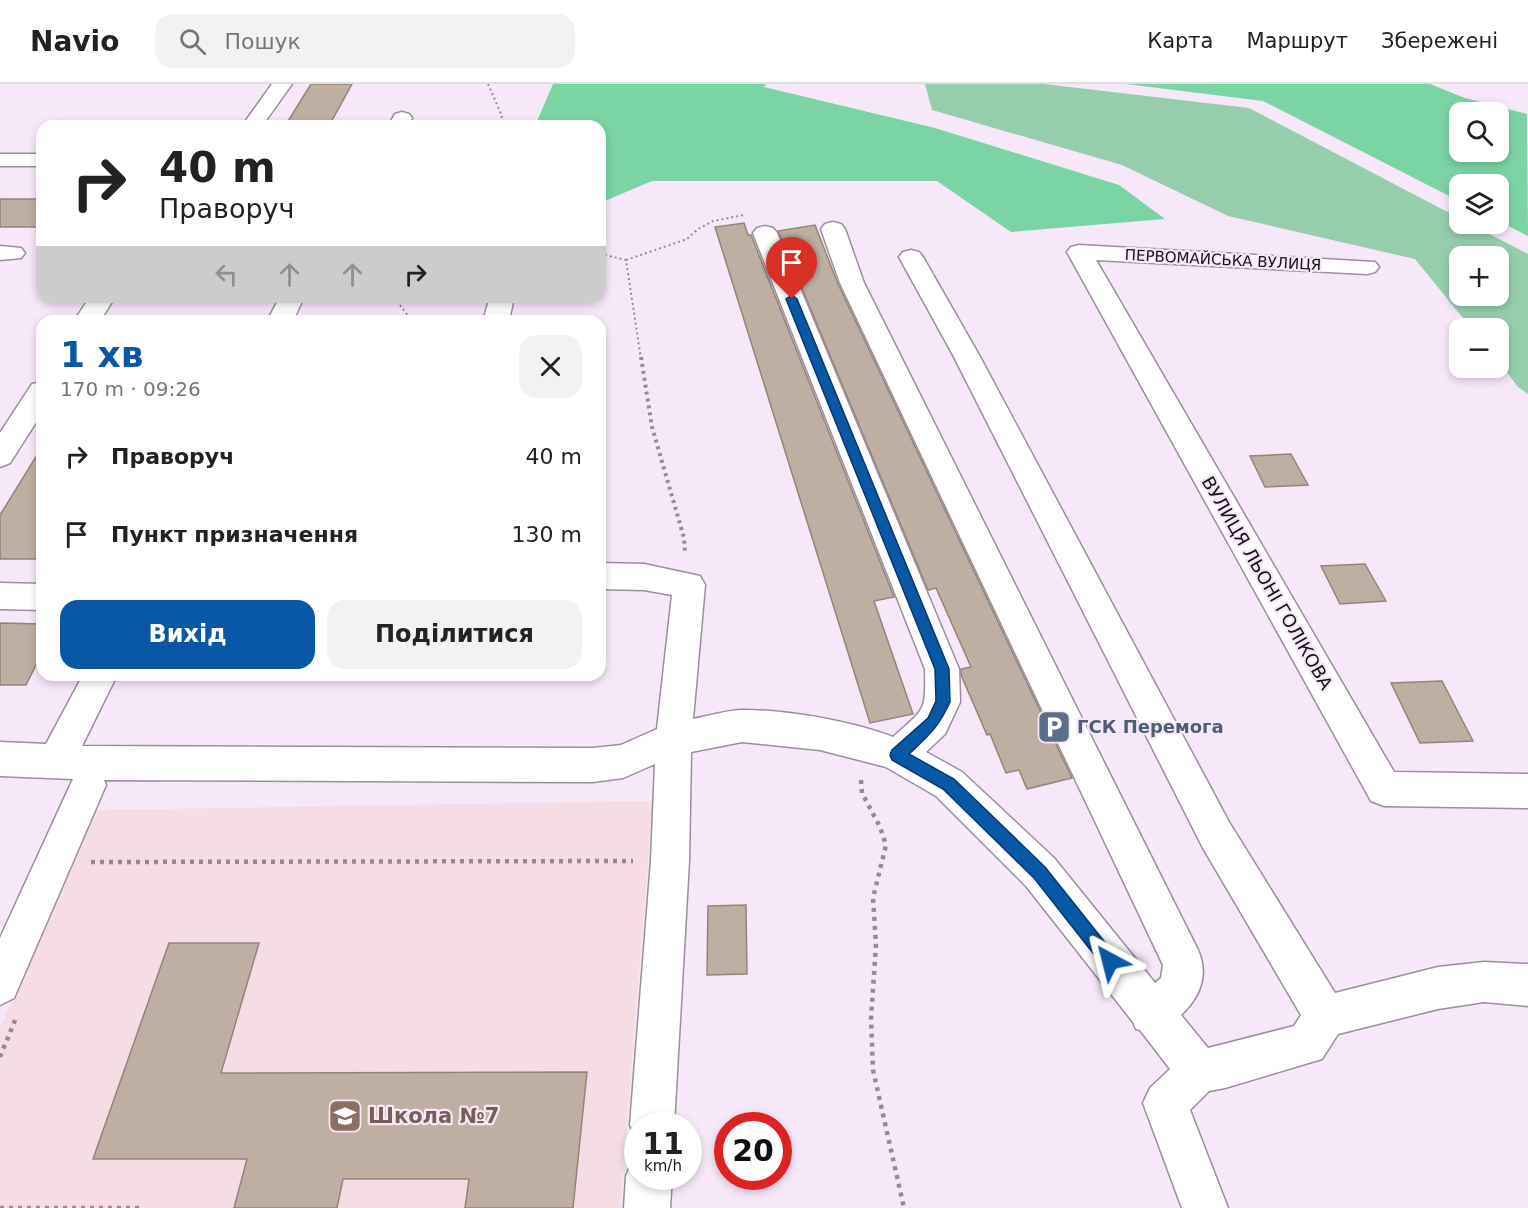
<!DOCTYPE html>
<html lang="uk">
<head>
<meta charset="utf-8">
<style>
	:root { --surface:#fff; --page:#f2f2f2; --text:#222; --muted:#767676; --line:#e0e0e0; --accent:#0858a6 }
	body { margin:0; font-family:"DejaVu Sans",sans-serif; background:var(--page); color:var(--text); height:100vh; display:flex; flex-direction:column; font-size:22px; white-space:nowrap }
	* { box-sizing:border-box; margin:0 }
	p { font-size:20px; color:var(--muted) }
	.icon { flex:none; width:33px; height:33px; fill:none; stroke:currentColor; stroke-width:2; stroke-linecap:round; stroke-linejoin:round }
	.map { position:relative; flex:1; overflow:hidden }
	.sheet { position:absolute; left:36px; top:231px; width:570px; height:366px; display:flex; flex-direction:column; background:var(--surface); border-radius:18px; box-shadow:0 3px 9px #0003 }
	.sheet>* { flex:none }
	.guide { position:absolute; left:36px; top:36px; width:570px; height:183px; border-radius:18px; box-shadow:0 3px 9px #0003; background:#fff; color:var(--text); overflow:hidden }
	.buttons { position:absolute; left:1449px; top:18px; display:grid; gap:12px }
	.buttons a { display:grid; place-items:center; width:60px; height:60px; border-radius:12px; background:var(--surface); box-shadow:0 3px 9px #0003; font-size:30px }
	.speed { position:absolute; left:624px; top:1028px; display:flex; gap:12px; font-size:30px; font-weight:700; text-align:center }
	.speed>* { display:grid; place-content:center; width:78px; height:78px; border-radius:50%; background:var(--surface); box-shadow:0 3px 9px #0003; line-height:1 }
	.speed small { font-size:15px; font-weight:400 }
	.speed .limit { border:9px solid #d22; background:#fff; color:#111 }
	.pin { position:absolute; display:grid; place-items:center; width:51px; height:51px; color:#fff; margin:-62px -26px; border-radius:50% 50% 50% 0; rotate:-45deg; box-shadow:0 0 6px #0007 }
	.pin .icon { rotate:45deg }
	.me { position:absolute; width:66px; margin:-33px; rotate:322deg; stroke-linejoin:round; filter:drop-shadow(0 0 4px #0008) }
	.turn { display:flex; align-items:center; gap:21px; height:126px; padding:0 24px; font-size:27px }
	.turn .icon { width:78px; height:78px; stroke-width:2.5 }
	.turn b { display:block; font-size:42px; line-height:51px }
	.lanes { display:flex; align-items:center; height:57px; padding:0 24px; background:#0003; justify-content:center; gap:30px; direction:ltr }
	.lanes .off { opacity:.35 }
	.round { display:grid; place-items:center; flex:none; width:63px; height:63px; border-radius:18px; background:var(--page) }
	.overview { display:flex; align-items:center; justify-content:space-between; height:102px; padding:0 24px }
	h1 { font-size:36px; font-weight:700; line-height:45px; color:var(--accent) }
	.primary-button { display:flex; gap:12px; margin-top:auto; padding:12px 24px }
	.primary-button a { flex:1; height:69px; border-radius:18px; background:var(--accent); color:#fff; font-size:24px; font-weight:700; line-height:69px; text-align:center }
	.primary-button a+a { background:var(--page); color:var(--text) }
	ul { padding:0; list-style:none }
	li { display:flex; align-items:center; gap:18px; height:78px; padding:0 24px }
	li div { flex:1 }
	li b { display:block; font-size:22px }
	li em { font-style:normal }
	header { display:flex; align-items:center; gap:36px; box-sizing:border-box; height:84px; padding:0 30px; background:var(--surface); border-bottom:2px solid var(--line) }
	header strong { font-size:28px }
	nav { display:flex; gap:33px; margin-inline-start:auto; font-size:21px }
	.search { width:420px; height:54px; background:var(--page); display:flex; align-items:center; gap:15px; box-sizing:border-box; padding:0 21px; border-radius:18px; color:var(--muted); font-size:22px }
	.map>svg:first-child { display:block }
	.education { fill:#f5dce5 }
	.green { fill:#96cead; fill-rule:evenodd }
	.forest { fill:#7bd4a4; fill-rule:evenodd }
	.building { fill:#bfafa2; stroke:#948478; stroke-width:1.5 }
	.lines { fill:none; stroke-linecap:round; stroke-linejoin:round }
	.minor-casing { stroke:#9b8e9d; stroke-width:3 }
	.path-far2 { stroke:#948a95; stroke-width:2; stroke-dasharray:2 3; stroke-linecap:butt }
	.path-far1 { stroke:#948a95; stroke-width:4; stroke-dasharray:3 4; stroke-linecap:butt }
	.path { stroke:#948a95; stroke-width:4.5; stroke-dasharray:4 5; stroke-linecap:butt }
	.minor { fill:#fff; fill-rule:evenodd }
	.route { fill:#0858a6; stroke:#05396c; stroke-width:1.5 }
	.labels { text-anchor:middle; stroke-width:4.5; stroke-linejoin:round; paint-order:stroke }
	.far-street-label { font-size:15px; fill:#161217; stroke:#f6e8f8 }
	.street-label { font-size:18px; fill:#161217; stroke:#f6e8f8 }
	.service-label { font-size:18px; font-weight:bold; fill:#4e5e75; stroke:#f6e8f8; text-anchor:start }
	.near-education-label { font-size:21px; font-weight:bold; fill:#785e54; stroke:#f6e8f8; text-anchor:start }
</style>
</head>
<body>
<header>
<strong>Navio</strong>
<div class="search"><svg class="icon" aria-label="search" viewBox="0 0 24 24"><circle cx="10" cy="10" r="6"/><path d="M15 15l6 6"/></svg>Пошук</div>
<nav><a>Карта</a><a>Маршрут</a><a>Збережені</a></nav>
</header>
<div class="map">
<svg width="1528" height="1124" viewBox="0 0 1528 1124">
	<rect width="100%" height="100%" fill="#f6e8f8"/>
	<path class="education" d="M653,717L620,1124H0V944L94,726Z"/>
	<path class="green" d="M925,0H1044L1249,24L1459,134L1460,140H1470L1528,170V310L1518,303L1499,278L1498,244H1471L1415,175L1228,132L1122,81L932,26ZM1460,172H1498V212H1460Z"/>
	<path class="forest" d="M553,0H766L764,3L935,44L1119,101L1165,135L1011,148L937,97H652L600,119V42H535Z
		M1126,0H1430L1465,14L1527,30L1528,152L1499,137L1498,100H1460L1459,117L1263,17ZM1460,28H1498V68H1460Z"/>
	<path class="building" d="M311,0H352L329,42H285Z
		M0,115H42V143H0Z
		M744,139L748,151H751L894,513L874,517L913,630L870,639L715,143Z
		M815,141L838,200L1072,694L1027,705L1019,686L1006,689L990,650L987,651L961,591V585L971,583L936,504L928,506L778,147Z
		M42,363V475H0V431Z
		M1291,370L1308,401L1265,403L1250,372Z
		M1365,480L1386,517L1340,520L1321,482Z
		M0,539L42,540V569L26,601H0Z
		M1442,597L1473,657L1420,659L1391,599Z
		M746,821L747,890L707,891L708,822Z
		M169,859H259L221,989L587,988L573,1124H465L469,1095H343L337,1124H234L247,1075H93Z"/>
	<g class="lines">
		<defs>
			<path id="minor" d="M272,0H292L262,42H242Z
				M402,28L409,30L412,34L408,42H388L395,30Z
				M0,70H42V82H0Z
				M833,138L841,140L845,145L864,199L1198,866C1209,891 1200,913 1181,931L1208,964L1294,942L1301,931L1203,764L953,271L899,173L903,168L911,166L919,168L923,173L979,271L1229,738L1335,909L1438,883L1484,878L1528,880V922L1484,918L1438,925L1338,950L1322,975L1225,1004L1209,1007L1190,1026L1228,1124H1182L1143,1019L1150,1004L1170,985L1140,946L1136,945L1133,938L1026,802L936,712L886,683L820,666L742,658L691,668L689,777L674,1041H638V1057L630,1041L651,777L655,680L623,694L593,698L104,696L106,701L14,914L0,921V854L73,695L0,692V658L46,660L83,591H117L82,662L593,664L621,661L657,645L672,511L644,506L600,505V479L644,480L700,492L705,501L693,635C709,632 727,626 743,626C788,626 851,637 893,653C925,624 926,629 925,585L753,149L757,144L765,142L773,144L777,149L959,585L960,618L945,650L926,668L962,688L1054,774L1155,899L1161,894L1163,881L840,199L821,145L825,140Z
				M1079,161L1375,178L1379,183L1375,188L1367,190L1096,176L1394,688L1528,690V724L1384,722L1371,717L1067,168L1071,163Z
				M0,162L21,164L25,169L21,174L0,176Z
				M90,213H115L100,237H74Z
				M280,213H304L293,237H267Z
				M490,213H514L509,237H483Z
				M42,298V329L10,379L0,383V349L32,300Z
				M0,499L42,500V526L0,525Z
				M638,1074V1092H672L670,1124H624L626,1092L633,1076Z"/>
		</defs>
		<use href="#minor" class="minor-casing"/>
		<path class="path-far2" d="M488,0L502,32L499,42
			M600,170L626,176L641,275
			M626,176L687,155L698,145L713,137L744,131
			M394,213L412,237"/>
		<path class="path-far1" d="M641,273L652,343L684,454L685,469"/>
		<path class="path" d="M861,696L862,709L880,743L886,761L873,814L876,860L871,935L873,986L904,1124
			M91,778L633,777
			M0,973L16,934
			M0,1124H144"/>
		<use href="#minor" class="minor"/>
	</g>
	<path class="route" d="M792,211L797,215L949,585L950,618C938,644 930,650 909,670L954,695L1045,783L1115,871L1118,877L1115,883L1110,885L1104,883L1034,794L943,705L892,676L890,671L892,666L928,634L936,617L935,585L786,215Z"/>
	<defs>
		<symbol id="parking-square" viewBox="-11 -11 22 22"><rect x="-9" y="-9" width="18" height="18" rx="4" fill="#5c6f8a" stroke="#f6e8f8"/><path d="M-3.5-5.5H1a3.5 3.5 0 0 1 0 7H-1V5.5H-3.5ZM-1-3.4V-.6H.8a1.4 1.4 0 0 0 0-2.8Z" fill="#fff"/></symbol>
		<symbol id="school-square" viewBox="-11 -11 22 22"><rect x="-9" y="-9" width="18" height="18" rx="4" fill="#8d6e63" stroke="#f6e8f8"/><path d="M0-5L7-2L0 1L-7-2ZM-4 1L0 2.5L4 1V4Q0 6-4 4Z" fill="#fff"/></symbol>
	</defs>
	<g fill-rule="evenodd">
		<use href="#parking-square" x="1035" y="624" width="38" height="38"/>
		<use href="#school-square" x="326" y="1013" width="38" height="38"/>
	</g>
	<g class="labels">
		<g class="far-street-label">
			<text transform="translate(1223 176) rotate(3)" y="5">ПЕРВОМАЙСЬКА ВУЛИЦЯ</text>
		</g>
		<g class="street-label">
			<text transform="translate(1267 499) rotate(60)" y="6">ВУЛИЦЯ ЛЬОНІ ГОЛІКОВА</text>
		</g>
		<g class="service-label">
			<text x="1077" y="649">ГСК Перемога</text>
		</g>
		<g class="near-education-label">
			<text x="368" y="1039">Школа №7</text>
		</g>
	</g>
</svg>
<div class="buttons">
<a><svg class="icon" aria-label="search" viewBox="0 0 24 24"><circle cx="10" cy="10" r="6"/><path d="M15 15l6 6"/></svg></a>
<a><svg class="icon" aria-label="layers" viewBox="0 0 24 24"><path d="M12 4l9 5-9 5-9-5zM3 14l9 5 9-5"/></svg></a>
<a>+</a>
<a>−</a>
</div>
<div class="speed"><div>11<small>km/h</small></div><div class="limit">20</div></div>
<div class="pin" style="left:792px;top:215px;background:#d93025"><svg class="icon" aria-label="arrive" viewBox="0 0 24 24"><path d="M6 21V4h12l-3 4 3 4H6"/></svg></div>
<svg class="me" style="left:1110px;top:877px" viewBox="-20 -20 40 40"><path d="M0-17L14 15 0 8-14 15z" fill="#0858a6" stroke="#fff" stroke-width="4"/></svg>
<div class="guide">
<div class="turn"><svg class="icon" aria-label="right" viewBox="0 0 24 24"><path d="M7 20v-9h11M14 6l5 5-5 5"/></svg><div><b>40 m</b>Праворуч</div></div>
<div class="lanes"><svg class="icon off" aria-label="left" viewBox="0 0 24 24"><path d="M17 20v-9H6M10 6l-5 5 5 5"/></svg><svg class="icon off" aria-label="ahead" viewBox="0 0 24 24"><path d="M12 20V5M6 11l6-6 6 6"/></svg><svg class="icon off" aria-label="ahead" viewBox="0 0 24 24"><path d="M12 20V5M6 11l6-6 6 6"/></svg><svg class="icon" aria-label="right" viewBox="0 0 24 24"><path d="M7 20v-9h11M14 6l5 5-5 5"/></svg></div>
</div>
<section class="sheet">
<div class="overview"><div><h1>1 хв</h1><p>170 m · 09:26</p></div><a class="round"><svg class="icon" aria-label="close" viewBox="0 0 24 24"><path d="M6 6l12 12M18 6L6 18"/></svg></a></div>
<ul>
<li><svg class="icon" aria-label="right" viewBox="0 0 24 24"><path d="M7 20v-9h11M14 6l5 5-5 5"/></svg><div><b>Праворуч</b></div><em>40 m</em></li>
<li><svg class="icon" aria-label="arrive" viewBox="0 0 24 24"><path d="M6 21V4h12l-3 4 3 4H6"/></svg><div><b>Пункт призначення</b></div><em>130 m</em></li>
</ul>
<div class="primary-button"><a>Вихід</a><a>Поділитися</a></div>
</section>
</div>
</body>
</html>
